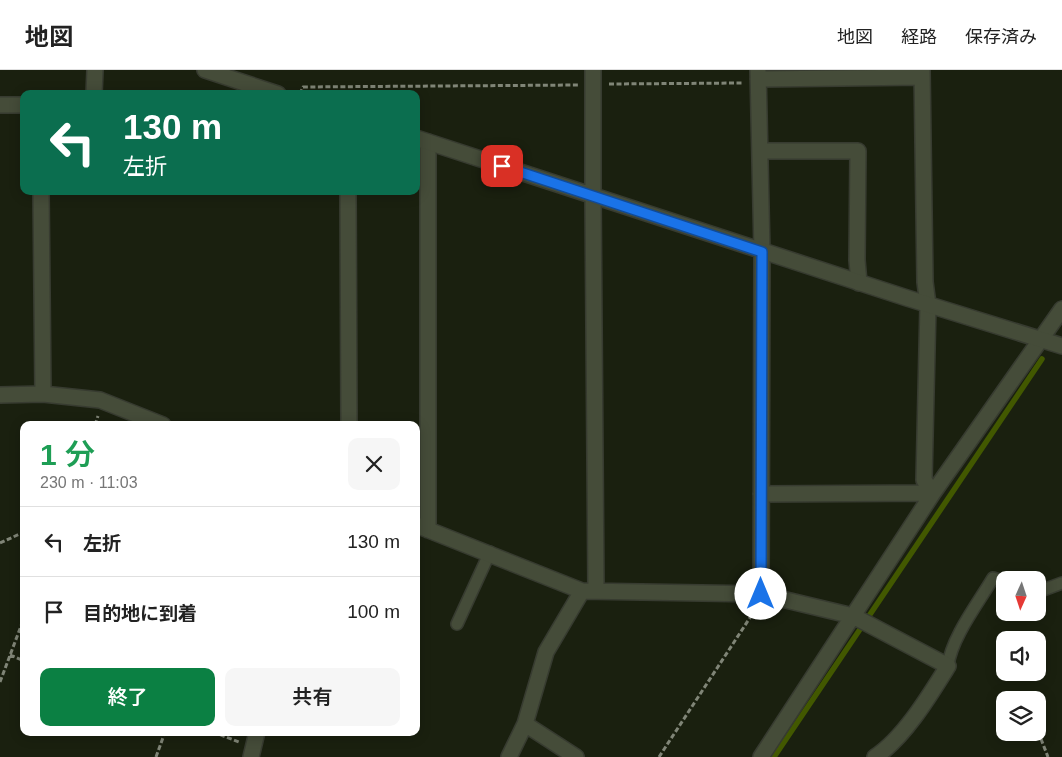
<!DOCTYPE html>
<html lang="ja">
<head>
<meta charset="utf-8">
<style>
	:root { --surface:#fff; --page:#f6f6f6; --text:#222; --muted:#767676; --line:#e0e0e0; --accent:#0b8043 }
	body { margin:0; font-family:Arial,"Noto Sans JP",sans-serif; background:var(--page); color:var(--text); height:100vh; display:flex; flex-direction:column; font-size:19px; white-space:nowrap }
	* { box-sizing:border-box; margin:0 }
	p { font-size:16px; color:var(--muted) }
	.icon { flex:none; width:28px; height:28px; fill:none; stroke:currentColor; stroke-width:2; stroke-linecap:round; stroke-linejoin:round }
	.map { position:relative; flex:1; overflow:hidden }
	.side { position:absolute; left:20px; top:351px; width:400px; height:315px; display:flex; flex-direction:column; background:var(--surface); border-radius:10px; box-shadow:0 2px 12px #0003 }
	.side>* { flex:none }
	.top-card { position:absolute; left:20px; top:20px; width:400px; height:105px; border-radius:10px; box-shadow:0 2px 12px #0003; background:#0b6e4f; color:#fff; overflow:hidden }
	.needle { width:32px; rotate:183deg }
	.buttons { position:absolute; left:996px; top:501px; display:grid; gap:10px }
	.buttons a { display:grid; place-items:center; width:50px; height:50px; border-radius:10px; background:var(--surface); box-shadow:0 2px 12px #0003; font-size:25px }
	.pin { position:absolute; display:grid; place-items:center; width:42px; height:42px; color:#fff; margin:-21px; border-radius:10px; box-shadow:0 2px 8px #0006 }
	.me { position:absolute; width:55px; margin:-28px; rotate:0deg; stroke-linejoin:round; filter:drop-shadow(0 0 4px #0008) }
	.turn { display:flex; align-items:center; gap:18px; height:105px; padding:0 20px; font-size:22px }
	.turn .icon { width:65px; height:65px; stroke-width:2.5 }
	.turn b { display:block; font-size:35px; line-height:42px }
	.round { display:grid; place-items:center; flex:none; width:52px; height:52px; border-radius:10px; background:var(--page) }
	.head { display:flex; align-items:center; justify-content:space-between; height:85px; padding:0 20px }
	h1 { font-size:30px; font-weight:600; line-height:38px; color:#1e9e55 }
	.action { display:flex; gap:10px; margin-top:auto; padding:10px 20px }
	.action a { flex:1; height:58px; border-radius:10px; background:var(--accent); color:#fff; font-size:20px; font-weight:600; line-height:58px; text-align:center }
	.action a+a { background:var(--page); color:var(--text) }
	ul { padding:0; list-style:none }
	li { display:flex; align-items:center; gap:15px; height:70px; padding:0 20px; border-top:1px solid var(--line) }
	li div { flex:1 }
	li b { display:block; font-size:19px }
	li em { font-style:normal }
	header { display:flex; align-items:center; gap:30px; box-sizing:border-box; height:70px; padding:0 25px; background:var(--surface); border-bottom:1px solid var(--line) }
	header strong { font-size:24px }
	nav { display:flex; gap:28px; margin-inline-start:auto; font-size:18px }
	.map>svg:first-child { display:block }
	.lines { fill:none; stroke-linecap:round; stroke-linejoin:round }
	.stream { stroke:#425800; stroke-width:5.5 }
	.service-casing { stroke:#373b30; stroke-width:14 }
	.minor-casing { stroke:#373b30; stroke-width:18 }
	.tertiary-casing { stroke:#373b30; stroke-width:18 }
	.path { stroke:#808577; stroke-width:3; stroke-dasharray:5 2.5; stroke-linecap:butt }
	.service { stroke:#454c39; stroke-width:11 }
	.minor { stroke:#454c39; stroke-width:15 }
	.tertiary { stroke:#454c39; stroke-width:15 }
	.route-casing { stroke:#114b97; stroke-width:12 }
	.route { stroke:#1a73e8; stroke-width:9 }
</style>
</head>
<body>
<header>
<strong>地図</strong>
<nav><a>地図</a><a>経路</a><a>保存済み</a></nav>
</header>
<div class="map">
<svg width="1062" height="687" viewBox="0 0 1062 687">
	<rect width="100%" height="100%" fill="#1a200f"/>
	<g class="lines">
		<path class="stream" d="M774,687L1042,289"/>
		<defs>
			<path id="service" d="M1038,522L1062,513
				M457,554L490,482
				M948,596C951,568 979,532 993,508L1005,512"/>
			<path id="minor" d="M758,0L762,182L761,524
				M758,9L922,7
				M94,24L95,0
				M0,35H24
				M428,72V460
				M760,81H858L857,190L859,213
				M41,121L43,324
				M348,121L349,355
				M593,125L596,521
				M0,325L43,324L100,330L163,355
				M761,424L933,423L924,410L928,235L925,212L922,0
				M416,455L582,521L761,524L853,546L948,596C930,625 904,668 875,687
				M525,654L576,687
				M251,687L257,662
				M509,687L525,654L546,582L582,521
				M761,687L933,423L1062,239"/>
			<path id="tertiary" d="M205,0L278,24
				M593,0V125
				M416,68L907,228L1062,276"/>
		</defs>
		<use href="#service" class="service-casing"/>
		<use href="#minor" class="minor-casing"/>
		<use href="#tertiary" class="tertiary-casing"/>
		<path class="path" d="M609,14L743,13
			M300,24L303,17L578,15
			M95,355L98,346
			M0,473L24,462
			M10,585L24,591
			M0,612L24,548
			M213,662L239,672
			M1041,669L1048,687
			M156,687L165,662
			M659,687L755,540"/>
		<use href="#service" class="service"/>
		<use href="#minor" class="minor"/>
		<use href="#tertiary" class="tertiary"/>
	</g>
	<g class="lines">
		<defs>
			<path id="route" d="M502,96L762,182L761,524"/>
		</defs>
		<use href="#route" class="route-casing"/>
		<use href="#route" class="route"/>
	</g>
</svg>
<div class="buttons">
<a><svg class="needle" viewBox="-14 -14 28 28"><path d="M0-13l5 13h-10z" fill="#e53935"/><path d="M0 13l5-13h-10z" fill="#767676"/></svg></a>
<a><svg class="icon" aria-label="sound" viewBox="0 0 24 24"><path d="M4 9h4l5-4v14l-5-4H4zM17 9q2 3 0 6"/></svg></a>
<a><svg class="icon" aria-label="layers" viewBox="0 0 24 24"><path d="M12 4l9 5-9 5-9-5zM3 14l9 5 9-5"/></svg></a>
</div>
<div class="pin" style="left:502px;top:96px;background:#d93025"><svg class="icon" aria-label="arrive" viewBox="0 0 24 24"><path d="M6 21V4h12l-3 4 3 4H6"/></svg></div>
<svg class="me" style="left:761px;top:524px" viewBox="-20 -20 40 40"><circle r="19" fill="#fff"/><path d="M0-13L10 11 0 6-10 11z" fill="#1a73e8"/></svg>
<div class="top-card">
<div class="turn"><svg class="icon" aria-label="left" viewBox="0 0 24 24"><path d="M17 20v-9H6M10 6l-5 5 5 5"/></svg><div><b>130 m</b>左折</div></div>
</div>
<section class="side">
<div class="head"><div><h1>1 分</h1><p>230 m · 11:03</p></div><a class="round"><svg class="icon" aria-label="close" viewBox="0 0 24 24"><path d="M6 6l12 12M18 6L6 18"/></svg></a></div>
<ul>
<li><svg class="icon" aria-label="left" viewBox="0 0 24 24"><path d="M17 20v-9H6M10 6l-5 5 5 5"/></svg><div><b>左折</b></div><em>130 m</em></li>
<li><svg class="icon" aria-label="arrive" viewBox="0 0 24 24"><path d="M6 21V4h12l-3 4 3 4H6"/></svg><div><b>目的地に到着</b></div><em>100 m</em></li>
</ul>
<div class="action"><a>終了</a><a>共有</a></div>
</section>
</div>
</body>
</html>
